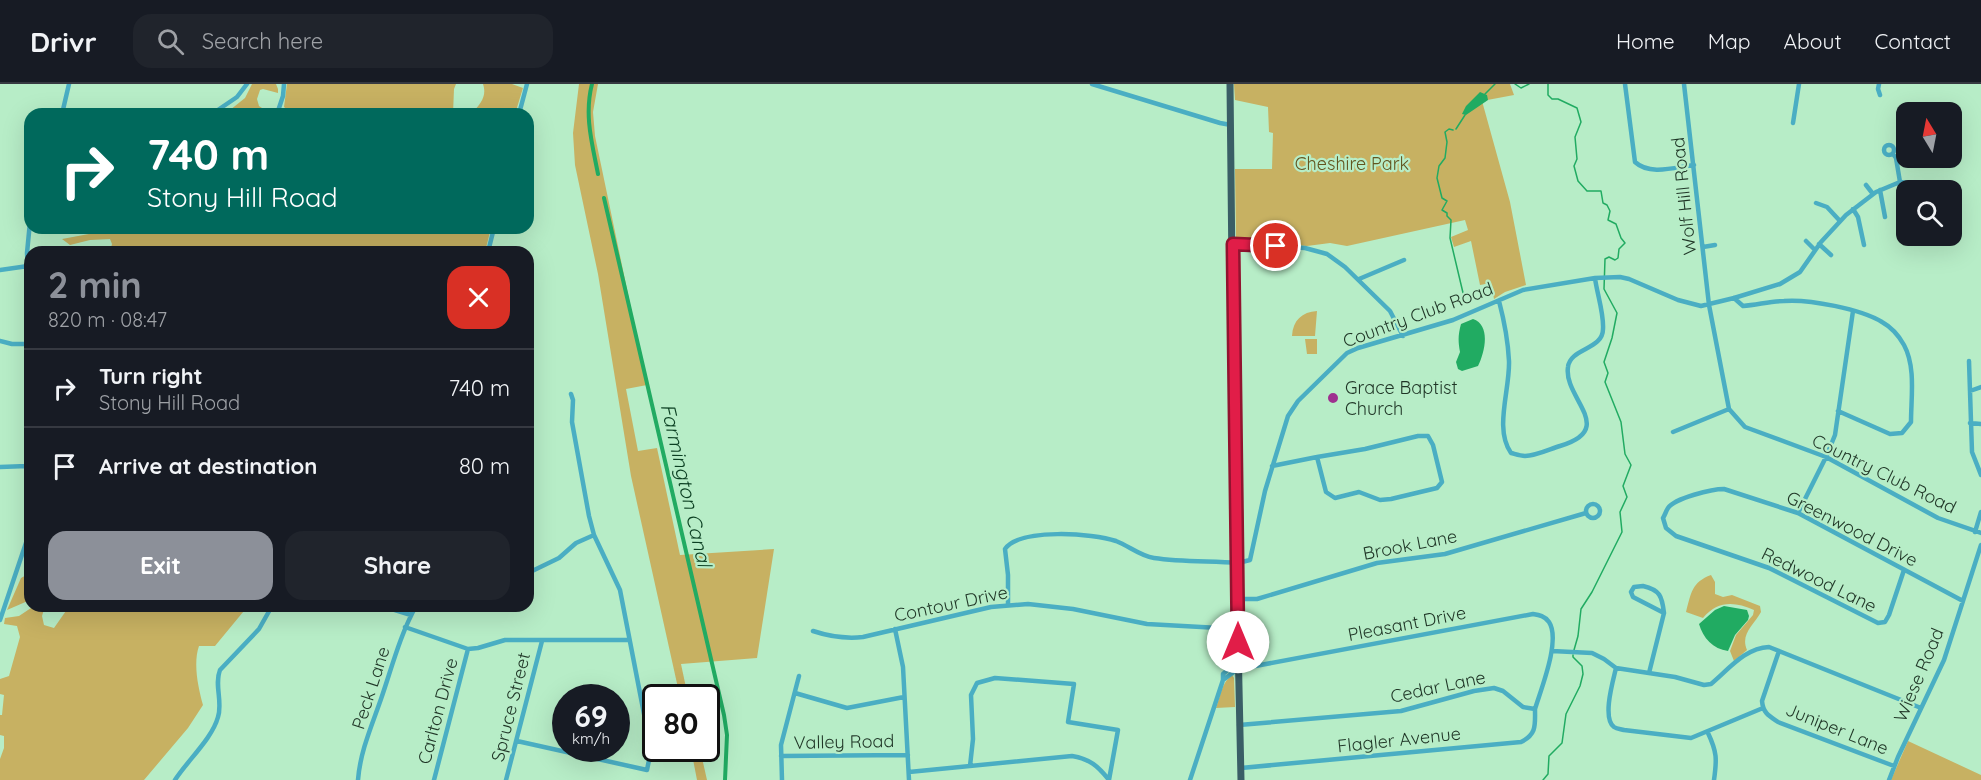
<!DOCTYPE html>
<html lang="en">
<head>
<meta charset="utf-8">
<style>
	:root { --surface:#171b24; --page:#20242c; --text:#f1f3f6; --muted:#9ea1a6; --line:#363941; --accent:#8c9099 }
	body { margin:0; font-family:Quicksand,sans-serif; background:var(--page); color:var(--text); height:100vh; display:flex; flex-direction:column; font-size:22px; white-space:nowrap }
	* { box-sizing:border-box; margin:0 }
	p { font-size:20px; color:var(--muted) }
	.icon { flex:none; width:33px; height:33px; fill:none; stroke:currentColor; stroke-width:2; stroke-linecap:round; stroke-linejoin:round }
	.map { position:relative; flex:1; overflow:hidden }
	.details { position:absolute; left:24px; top:162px; width:510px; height:366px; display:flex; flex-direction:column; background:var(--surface); border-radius:18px; box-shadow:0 6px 24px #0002 }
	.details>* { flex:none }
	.top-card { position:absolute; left:24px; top:24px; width:510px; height:126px; border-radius:18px; box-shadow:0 6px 24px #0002; background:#00695c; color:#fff; overflow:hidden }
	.needle { width:39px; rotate:350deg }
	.controls { position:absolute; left:1896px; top:18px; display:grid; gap:12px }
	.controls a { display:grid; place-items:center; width:66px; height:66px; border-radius:12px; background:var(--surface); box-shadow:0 6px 24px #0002; font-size:30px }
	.speed { position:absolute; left:552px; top:600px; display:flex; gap:12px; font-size:30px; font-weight:700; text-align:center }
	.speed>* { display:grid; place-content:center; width:78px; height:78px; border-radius:50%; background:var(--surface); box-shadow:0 6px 24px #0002; line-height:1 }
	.speed small { font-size:15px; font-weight:400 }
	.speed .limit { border:3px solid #111; border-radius:9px; background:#fff; color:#111 }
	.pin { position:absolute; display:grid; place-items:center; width:51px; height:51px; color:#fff; margin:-26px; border:3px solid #fff; border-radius:50%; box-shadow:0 2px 6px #0007 }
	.me { position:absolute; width:66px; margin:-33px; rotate:0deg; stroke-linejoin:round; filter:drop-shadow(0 0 4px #0008) }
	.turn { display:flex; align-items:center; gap:21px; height:126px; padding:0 24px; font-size:27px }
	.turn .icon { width:78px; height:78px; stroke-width:2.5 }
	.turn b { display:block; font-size:42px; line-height:51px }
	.round { display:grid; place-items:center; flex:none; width:63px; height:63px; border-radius:18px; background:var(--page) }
	.summary { display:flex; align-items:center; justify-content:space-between; height:102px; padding:0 24px }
	h1 { font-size:36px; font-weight:700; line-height:45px; color:var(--accent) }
	.primary-button { display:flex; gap:12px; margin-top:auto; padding:12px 24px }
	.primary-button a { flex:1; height:69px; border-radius:18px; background:var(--accent); color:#fff; font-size:24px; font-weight:700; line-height:69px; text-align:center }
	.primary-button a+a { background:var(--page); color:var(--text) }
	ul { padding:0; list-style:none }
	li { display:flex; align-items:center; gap:18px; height:78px; padding:0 24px; border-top:2px solid var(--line) }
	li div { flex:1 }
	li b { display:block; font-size:22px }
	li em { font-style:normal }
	header { display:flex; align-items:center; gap:36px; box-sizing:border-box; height:84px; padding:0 30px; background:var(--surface); border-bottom:2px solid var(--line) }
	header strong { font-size:28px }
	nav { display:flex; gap:33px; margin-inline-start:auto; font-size:21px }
	.search { width:420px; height:54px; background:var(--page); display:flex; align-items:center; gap:15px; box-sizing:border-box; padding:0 21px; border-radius:18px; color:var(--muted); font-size:22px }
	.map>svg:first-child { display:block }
	.green { fill:#c7b162 }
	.water { fill:#21ab62 }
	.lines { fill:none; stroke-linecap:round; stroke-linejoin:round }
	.stream { stroke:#21ab62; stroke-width:1.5 }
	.canal { stroke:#21ab62; stroke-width:4 }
	.minor { stroke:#4aaec3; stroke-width:4.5 }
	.highway { stroke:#3a5e66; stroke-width:7 }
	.route-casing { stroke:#92132f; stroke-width:15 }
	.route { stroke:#e11d48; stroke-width:10 }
	.poi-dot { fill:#9e308f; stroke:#b7edc7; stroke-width:2 }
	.labels { text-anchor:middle; stroke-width:4.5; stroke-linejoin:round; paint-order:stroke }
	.park-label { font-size:18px; fill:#63551f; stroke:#b7edc7 }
	.street-label { font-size:18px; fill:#1f3526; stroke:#b7edc7 }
	.poi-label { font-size:18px; fill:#1f3526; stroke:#b7edc7; text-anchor:start }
	.water-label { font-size:20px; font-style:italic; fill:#0b3f22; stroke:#b7edc7 }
</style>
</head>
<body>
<header>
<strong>Drivr</strong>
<div class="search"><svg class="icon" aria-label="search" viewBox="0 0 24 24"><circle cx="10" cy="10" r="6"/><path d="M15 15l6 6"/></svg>Search here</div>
<nav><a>Home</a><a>Map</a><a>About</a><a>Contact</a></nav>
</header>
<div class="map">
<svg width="1981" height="696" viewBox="0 0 1981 696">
	<rect width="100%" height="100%" fill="#b7edc7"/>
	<path class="green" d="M252,0H276L278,5V9L263,5L260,6L257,15L259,22L271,30H252L246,28V30H225L245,14Z
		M287,0H456L454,5L453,30H292L284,23Z
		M483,0H512L523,4L515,30L473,28C481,19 487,12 483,0Z
		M579,0H598L593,28L595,52L647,301L626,305L638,367L657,364L680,471L774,465L757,574L681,580L688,613H680L631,392L598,190L575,81L573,49Z
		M1234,0H1510L1514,11L1482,17L1510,118L1526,201L1505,208L1494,215L1491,199L1480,201L1471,157L1454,163L1451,153L1468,146L1465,136L1347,162L1330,159L1307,162L1238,157L1236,153L1235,85H1272L1273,49L1269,48L1268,23L1235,16Z
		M121,144H491L485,168H110L112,160L110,155L90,156L70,161L62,155Z
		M1317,227L1315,252H1292C1293,236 1302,228 1317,227Z
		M1305,255H1317V270H1307Z
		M30,489V516L7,526L21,494Z
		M1711,491L1715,498V510L1723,513L1732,511L1760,522L1761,528C1754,541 1740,550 1747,566L1734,577L1730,567L1736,551L1753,531L1754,526C1734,517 1717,517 1703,534L1686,528C1691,509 1692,498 1711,491Z
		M34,522H45L42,532L44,541L54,544L68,524L64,522H248L215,562H199C193,579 198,603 203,621L188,644L144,696H0V675L4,664V652L0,651V631H2L4,611L0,610V595L9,592L20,553L17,542L4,540L5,534L19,532Z
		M1232,591L1234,594L1235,623L1216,624C1220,613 1222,598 1232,591Z
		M1908,657L1981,691V696H1891Z
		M691,665H700L707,696H697Z"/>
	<path class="water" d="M1480,8L1487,11L1488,16L1466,31L1462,30L1466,22Z
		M1473,235C1491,241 1485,268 1478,282L1462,287L1458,285L1456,278L1460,268C1458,257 1458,251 1461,240Z
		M1724,522L1747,526L1749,532L1748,536L1735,551L1728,567C1713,565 1703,554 1699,540L1715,526Z"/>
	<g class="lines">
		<path class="stream" d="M1515,0L1521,4L1529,0
			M1548,0V11L1552,15H1558L1577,24L1581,38L1575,53L1577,75L1574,82L1578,97L1587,107H1601L1603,119L1607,121L1610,127L1608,136L1616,140L1621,154L1625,159L1619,165L1618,174L1615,176L1609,173L1605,175L1604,205L1617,229L1612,254L1604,278L1608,289L1605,298L1621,338L1625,370L1631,381L1623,402L1627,413L1620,428L1622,448L1592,508L1581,525L1578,552L1574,566
			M1485,10L1495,0
			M1456,45L1465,31
			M1453,46L1449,45L1445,48L1447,58L1445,74L1439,82L1437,94L1442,114L1447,117L1442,126L1447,129V132L1451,136L1450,154L1464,213
			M1543,696L1548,690L1549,672L1562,659L1566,630L1580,602L1583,590L1582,582L1573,573V571"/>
		<path class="canal" d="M592,0C584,31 592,59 598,90
			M604,114L724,631L727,651L725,696"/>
		<path class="minor" d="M1092,0L1220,39L1231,41
			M1625,0L1635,78C1650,92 1676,83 1694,81
			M1684,0L1709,221L1729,325L1745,343L1826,373L1938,434L1981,449
			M1879,0L1878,5L1880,11
			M62,30L69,0
			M212,30L237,13L247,0
			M277,30L283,12L284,0
			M519,30L527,0
			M1793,39L1799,0
			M1884 66a5 5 0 1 1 10 0a5 5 0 1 1-10 0Z
			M1893,70L1896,74L1900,98
			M1900,98L1908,99L1913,106
			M1866,101L1873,110
			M1880,106L1885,133
			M1816,119L1827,123L1840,137
			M1853,125L1858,133L1864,161
			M30,138L27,169L30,217
			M1806,157L1815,166
			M1232,160L1305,164L1327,170L1345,183L1390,227L1403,252
			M1819,160L1831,171
			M1703,163L1715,161
			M488,168L494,144
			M0,186L28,182
			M1359,195L1404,176
			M1734,214L1743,222C1757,221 1771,217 1784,217C1809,215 1861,225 1882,238C1891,243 1899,252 1904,261C1916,283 1911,314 1911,338L1902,349L1890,350L1838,327
			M30,217L28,225L30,269
			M1499,217C1504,236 1508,257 1509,277C1510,306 1494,345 1511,369C1515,370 1520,372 1525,372C1536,372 1550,365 1560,362C1618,345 1563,314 1568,283C1570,264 1603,266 1603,245C1604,229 1597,210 1595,194
			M0,257L12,260H29
			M1969,277L1972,368L1981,391
			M1970,307L1981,303
			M30,336L27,380L30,417
			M1970,339L1981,340
			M1673,348L1729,325
			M1418,352H1428L1433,361L1442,398L1437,404L1391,415L1380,416L1359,408L1335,414L1326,408L1317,373L1365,365Z
			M1272,382L1317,373
			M0,383L27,382
			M1586 427a7 7 0 1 1 14 0a7 7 0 1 1-14 0Z
			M1798,429L1826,373L1835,351L1853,227
			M1975,448L1981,428
			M1904,486L1889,531L1885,538L1878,539L1769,484L1676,452L1666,444L1663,434C1665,431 1666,427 1668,424C1675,414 1712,405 1724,405L1798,429L1963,517
			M528,489L559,474L576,459L594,451
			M1643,502C1660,506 1662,512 1664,529L1633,513L1631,508L1634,503Z
			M1238,515H1257L1377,479L1445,470L1586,429
			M1008,520V491L1005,465C1020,444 1093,449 1116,457C1129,462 1140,472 1154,474C1181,478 1210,477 1238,479L1250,476L1265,407L1288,332L1298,317L1347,269L1358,264L1453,236L1523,206L1595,194L1620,193L1629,195L1678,216L1701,222L1734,214L1780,200L1800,188L1821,158L1846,131L1876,108L1900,98
			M382,522L411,531
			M0,536L30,447
			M405,543L468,565L478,564L505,556H629
			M895,545L903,583L909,696
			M813,547C831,553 845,555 863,553L991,523L1028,520L1073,525L1147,540L1237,545
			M1552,567L1592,569L1604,575L1616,584L1675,593L1704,601L1711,600C1729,585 1745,564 1769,563L1921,624
			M1779,567L1762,617C1763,629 1769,632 1778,638L1894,682
			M1616,584C1613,597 1602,634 1614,643C1617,645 1621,645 1624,646L1691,654L1763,624
			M1649,589L1664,529
			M1223,596L1239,584
			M795,609L847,624L904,613
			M1708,649C1717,668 1717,675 1714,696
			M517,657L647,686L651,666L620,506L594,451L589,432L572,338L573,316L571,310
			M781,672L908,671
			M970,682L973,655L971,611L977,599L995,594L1074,600L1068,638L1118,646L1109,696
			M1241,684L1521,658C1537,650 1535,641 1535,625
			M909,688L1072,672C1090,675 1098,682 1109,696
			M175,696C187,677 212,655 218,633C223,618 214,601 220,586L259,545L272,522
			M358,696C360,668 372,641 381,615C392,583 400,551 416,522
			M434,696L468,565
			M506,696L542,557
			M782,696L781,661L799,592
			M1190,696L1223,596V590L1231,583H1250L1533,530C1539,531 1545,532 1549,538C1561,556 1541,605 1535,625L1523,623L1503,607L1494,604L1474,607L1401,627L1239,641
			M1889,696L1898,673L1944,576L1981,461"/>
		<path class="highway" d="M1230,0L1234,373L1241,696"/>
	</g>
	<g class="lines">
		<defs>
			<path id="route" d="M1238,558L1233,160L1276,162"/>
		</defs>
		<use href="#route" class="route-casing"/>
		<use href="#route" class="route"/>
	</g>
	<circle class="poi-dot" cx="1333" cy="314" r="6"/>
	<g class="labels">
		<g class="park-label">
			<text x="1352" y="86">Cheshire Park</text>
		</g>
		<g class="street-label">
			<text transform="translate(1684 112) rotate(-96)" y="6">Wolf Hill Road</text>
			<text transform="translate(1418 231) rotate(-20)" y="6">Country Club Road</text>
			<text transform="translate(1884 390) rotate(26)" y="6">Country Club Road</text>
			<text transform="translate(1852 445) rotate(27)" y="6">Greenwood Drive</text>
			<text transform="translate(1410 461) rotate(-11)" y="6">Brook Lane</text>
			<text transform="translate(1819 496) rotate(26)" y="6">Redwood Lane</text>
			<text transform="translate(951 520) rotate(-12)" y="6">Contour Drive</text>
			<text transform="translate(1407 540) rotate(-11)" y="6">Pleasant Drive</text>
			<text transform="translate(1919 591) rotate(-67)" y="6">Wiese Road</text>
			<text transform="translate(1438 603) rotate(-12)" y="6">Cedar Lane</text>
			<text transform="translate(371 604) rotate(-72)" y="6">Peck Lane</text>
			<text transform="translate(511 623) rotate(-76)" y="6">Spruce Street</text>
			<text transform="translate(438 627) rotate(-75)" y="6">Carlton Drive</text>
			<text transform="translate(1837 645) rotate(22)" y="6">Juniper Lane</text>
			<text transform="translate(1399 656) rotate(-6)" y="6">Flagler Avenue</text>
			<text transform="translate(844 658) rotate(-1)" y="6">Valley Road</text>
		</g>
		<g class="poi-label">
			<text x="1345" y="310">Grace Baptist<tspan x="1345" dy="21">Church</tspan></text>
		</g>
		<g class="water-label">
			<text transform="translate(686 401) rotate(77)" y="7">Farmington Canal</text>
		</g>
	</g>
</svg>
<div class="controls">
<a><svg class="needle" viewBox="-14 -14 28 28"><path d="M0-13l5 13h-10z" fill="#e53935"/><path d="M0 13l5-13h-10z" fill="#9ea1a6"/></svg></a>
<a><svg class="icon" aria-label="search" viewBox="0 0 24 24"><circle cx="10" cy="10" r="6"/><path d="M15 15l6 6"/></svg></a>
</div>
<div class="speed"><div>69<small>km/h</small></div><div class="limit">80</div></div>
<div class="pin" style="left:1276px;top:162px;background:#d93025"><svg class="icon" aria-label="arrive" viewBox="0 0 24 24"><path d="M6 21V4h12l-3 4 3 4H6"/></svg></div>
<svg class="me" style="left:1238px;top:558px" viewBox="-20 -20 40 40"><circle r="19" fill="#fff"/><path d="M0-13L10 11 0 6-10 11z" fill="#e11d48"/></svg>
<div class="top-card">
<div class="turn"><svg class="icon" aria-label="right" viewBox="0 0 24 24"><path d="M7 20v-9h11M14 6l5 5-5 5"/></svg><div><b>740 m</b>Stony Hill Road</div></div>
</div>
<section class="details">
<div class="summary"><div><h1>2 min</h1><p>820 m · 08:47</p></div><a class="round" style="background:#d93025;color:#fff"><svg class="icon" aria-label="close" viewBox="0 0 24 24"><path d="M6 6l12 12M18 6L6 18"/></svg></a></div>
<ul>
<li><svg class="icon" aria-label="right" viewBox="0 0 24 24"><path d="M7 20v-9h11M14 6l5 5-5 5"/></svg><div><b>Turn right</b><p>Stony Hill Road</p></div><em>740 m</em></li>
<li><svg class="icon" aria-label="arrive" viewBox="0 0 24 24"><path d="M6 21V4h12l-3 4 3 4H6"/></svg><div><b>Arrive at destination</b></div><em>80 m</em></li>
</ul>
<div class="primary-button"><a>Exit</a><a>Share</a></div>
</section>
</div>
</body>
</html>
